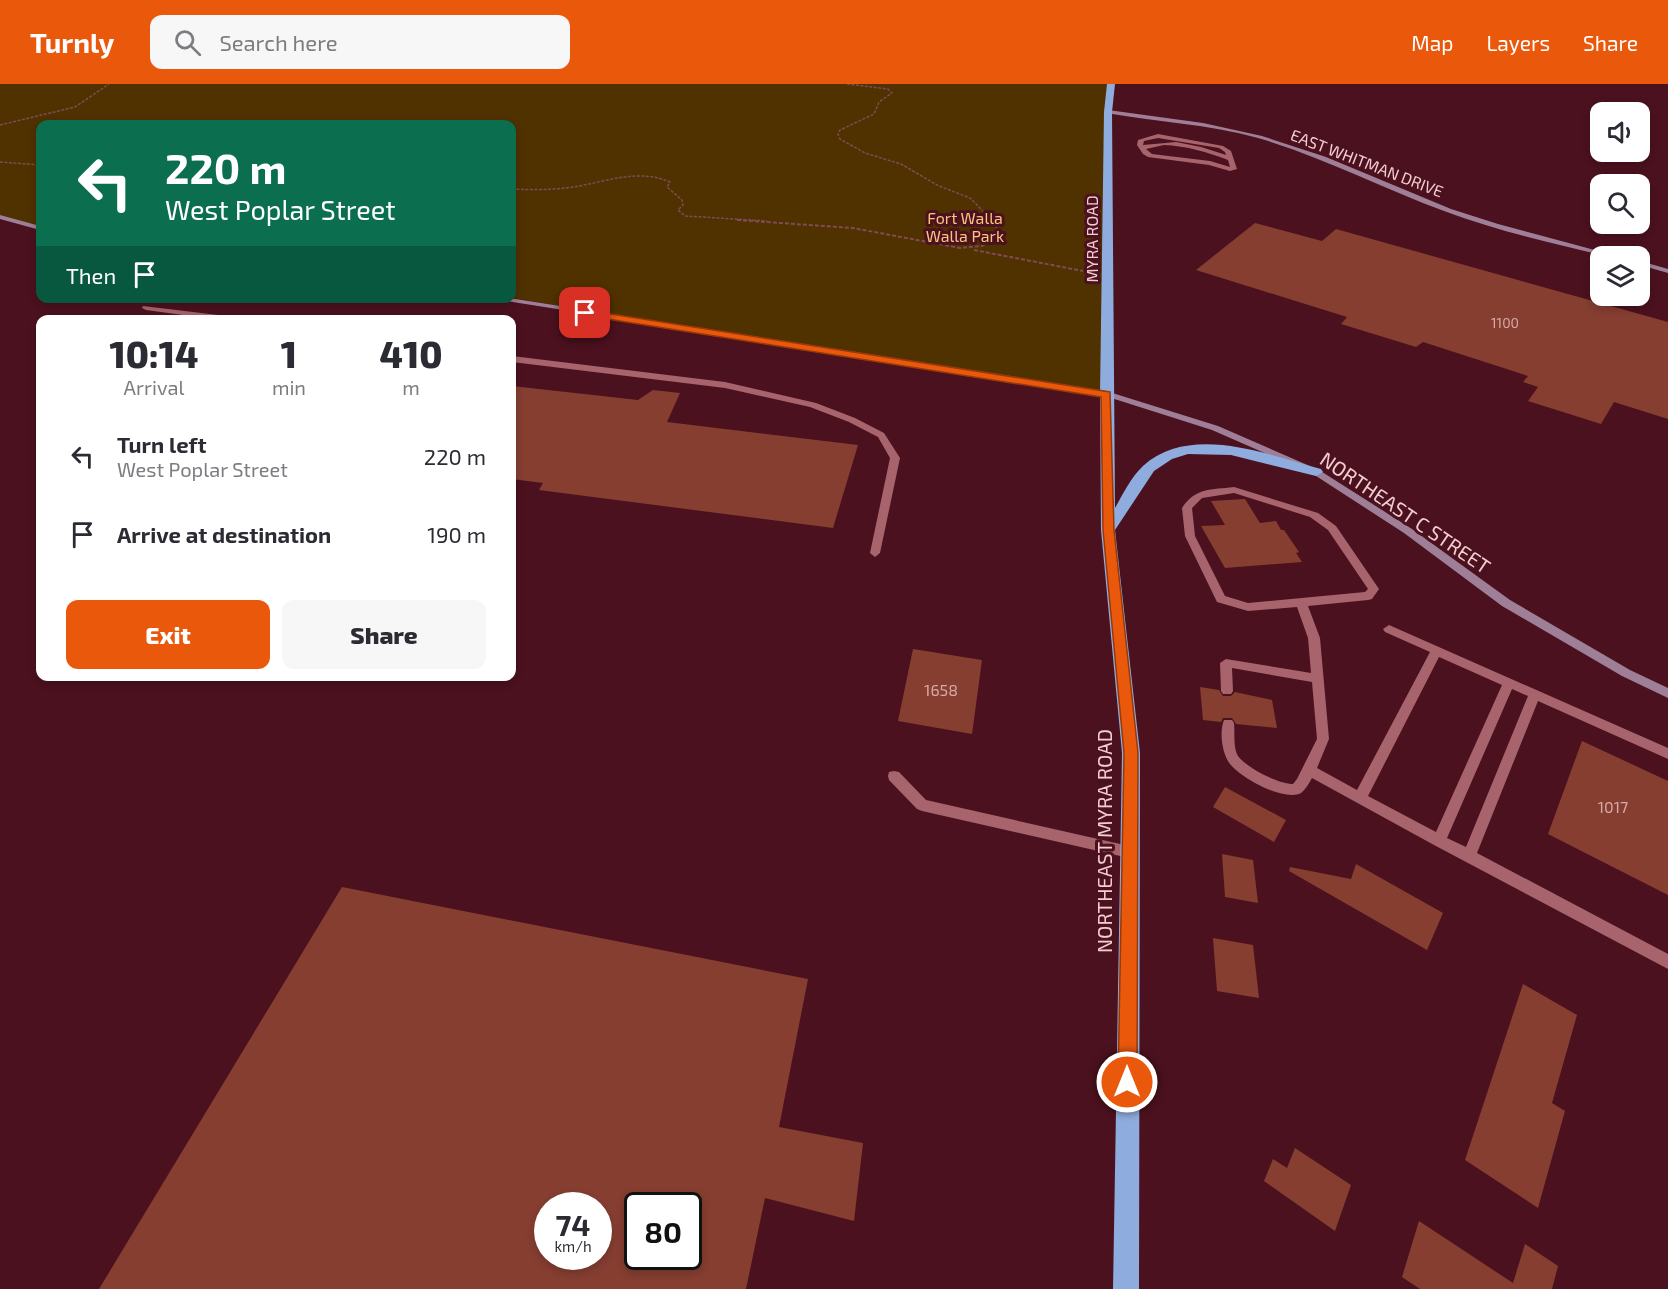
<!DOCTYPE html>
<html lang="en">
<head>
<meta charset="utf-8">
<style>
	:root { --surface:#fff; --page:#f7f7f7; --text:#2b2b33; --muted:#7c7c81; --accent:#ea580c }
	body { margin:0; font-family:"Exo 2",sans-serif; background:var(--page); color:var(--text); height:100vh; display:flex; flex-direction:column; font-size:22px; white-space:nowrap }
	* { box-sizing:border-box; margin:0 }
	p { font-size:20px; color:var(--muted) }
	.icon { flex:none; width:33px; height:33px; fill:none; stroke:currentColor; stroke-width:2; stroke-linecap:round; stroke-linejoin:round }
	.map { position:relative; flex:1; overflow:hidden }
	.drawer { position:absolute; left:36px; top:231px; width:480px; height:366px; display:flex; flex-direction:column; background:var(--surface); border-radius:12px; box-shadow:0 3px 9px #0003 }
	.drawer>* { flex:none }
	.banner { position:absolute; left:36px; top:36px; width:480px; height:183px; border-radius:12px; box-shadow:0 3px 9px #0003; background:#0b6e4f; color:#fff; overflow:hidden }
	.controls { position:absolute; left:1590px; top:18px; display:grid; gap:12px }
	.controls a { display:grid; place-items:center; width:60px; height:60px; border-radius:12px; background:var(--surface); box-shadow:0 3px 9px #0003; font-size:30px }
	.speed { position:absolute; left:534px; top:1108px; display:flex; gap:12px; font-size:30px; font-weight:700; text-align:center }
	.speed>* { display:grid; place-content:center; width:78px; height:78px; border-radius:50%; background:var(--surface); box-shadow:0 3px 9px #0003; line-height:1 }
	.speed small { font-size:15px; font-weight:400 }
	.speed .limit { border:3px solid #111; border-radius:9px; background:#fff; color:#111 }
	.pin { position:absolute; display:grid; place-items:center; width:51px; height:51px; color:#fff; margin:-26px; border-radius:12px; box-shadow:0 3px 9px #0006 }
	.me { position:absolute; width:66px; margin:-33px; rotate:0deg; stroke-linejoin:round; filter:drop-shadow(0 0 4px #0008) }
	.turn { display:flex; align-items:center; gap:21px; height:126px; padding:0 30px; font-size:27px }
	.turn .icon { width:78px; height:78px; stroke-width:2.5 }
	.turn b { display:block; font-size:42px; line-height:51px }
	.then { display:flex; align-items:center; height:57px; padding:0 30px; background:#0003; gap:12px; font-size:22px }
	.eta { display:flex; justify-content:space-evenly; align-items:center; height:102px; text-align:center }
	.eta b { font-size:36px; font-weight:800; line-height:42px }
	.primary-button { display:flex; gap:12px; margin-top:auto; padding:12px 30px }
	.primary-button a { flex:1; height:69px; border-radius:12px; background:var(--accent); color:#fff; font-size:24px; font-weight:800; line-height:69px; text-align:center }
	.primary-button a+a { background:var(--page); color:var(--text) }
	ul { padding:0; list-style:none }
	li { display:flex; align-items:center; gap:18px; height:78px; padding:0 30px }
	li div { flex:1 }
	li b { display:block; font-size:22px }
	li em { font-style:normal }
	header { display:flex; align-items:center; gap:36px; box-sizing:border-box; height:84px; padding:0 30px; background:var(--accent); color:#fff }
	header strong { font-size:28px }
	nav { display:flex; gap:33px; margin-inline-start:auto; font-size:21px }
	.search { width:420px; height:54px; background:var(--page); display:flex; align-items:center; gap:15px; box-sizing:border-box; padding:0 21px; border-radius:12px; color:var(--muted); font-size:22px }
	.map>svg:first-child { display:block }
	.green { fill:#503100 }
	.building { fill:#863e31; fill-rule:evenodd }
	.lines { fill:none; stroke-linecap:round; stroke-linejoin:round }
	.path-far1 { stroke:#7f4b55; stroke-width:1.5; stroke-dasharray:3 1.5; stroke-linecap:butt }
	.path { stroke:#7f4b55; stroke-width:2; stroke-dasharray:4 2; stroke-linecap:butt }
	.service { fill:#a7646d; fill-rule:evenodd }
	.secondary { fill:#9e7f97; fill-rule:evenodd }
	.trunk { fill:#8facde; fill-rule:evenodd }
	.route { fill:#ea580c; stroke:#983908; stroke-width:1.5 }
	.labels { text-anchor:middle; stroke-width:6; stroke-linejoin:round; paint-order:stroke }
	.far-number-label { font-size:14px; fill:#d8a9a8 }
	.far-street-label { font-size:16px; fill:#f3cdd0; stroke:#4b111e }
	.far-park-label { font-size:16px; fill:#fac480; stroke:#4b111e }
	.number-label { font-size:16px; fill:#d8a9a8 }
	.street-label { font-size:20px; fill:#f3cdd0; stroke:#4b111e }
</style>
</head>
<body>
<header>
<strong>Turnly</strong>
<div class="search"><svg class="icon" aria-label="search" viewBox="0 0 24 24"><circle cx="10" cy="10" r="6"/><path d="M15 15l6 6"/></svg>Search here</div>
<nav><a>Map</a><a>Layers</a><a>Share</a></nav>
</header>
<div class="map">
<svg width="1668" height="1205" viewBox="0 0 1668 1205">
	<rect width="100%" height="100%" fill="#4b111e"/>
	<path class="green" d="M0,0H1112L1106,310L512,214V40H40V144H36L0,133Z"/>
	<path class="building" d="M1255,139L1322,157L1336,145L1668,238V335L1614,318L1601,340L1528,317L1538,303L1523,298L1528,292L1423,258L1416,263L1341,240L1347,233L1196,186Z
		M512,302L638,316L653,306L680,309L667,338L858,361L833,444L539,406L543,399L512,395Z
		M1245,415L1260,439L1276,437L1281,446H1284L1299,468L1296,469L1302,478L1225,484L1201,442L1225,441L1211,417Z
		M913,565L982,576L972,650L898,637Z
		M1200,603L1219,606L1223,612H1231L1235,608L1272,616L1277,644L1236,640L1232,634H1223L1221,638L1203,636Z
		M1582,657L1668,697V811L1548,750Z
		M1225,703L1286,736L1274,758L1213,723Z
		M1222,770L1253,776L1258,819L1225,813Z
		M1356,780L1443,829L1427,866L1289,787L1290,783L1351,795Z
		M342,803L808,895L779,1043L863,1059L854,1137L765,1114L746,1205H99ZM548,1122H598V1173H548ZM638,1122H688V1173H638Z
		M1213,854L1253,861L1259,914L1217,907Z
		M1523,900L1577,931L1552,1019L1565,1027L1538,1124L1465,1076Z
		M1295,1064L1351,1101L1335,1147L1264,1097L1273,1075L1287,1084Z
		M1419,1137L1513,1199L1525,1160L1558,1182L1552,1205H1420L1402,1193Z"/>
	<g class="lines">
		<path class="path-far1" d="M847,0L888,5L892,9L879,18L874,30L840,46L838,50L840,55L865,69L901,80L939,102L970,114L993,137
			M0,41L75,23L109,0
			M0,78L40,81
			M512,105C532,106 553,106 573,103C606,98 638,84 670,98L667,103L682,116L683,121L678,126L685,132L767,137"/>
		<path class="path" d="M737,136L853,144L960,164L981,162L992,158C997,149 999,143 992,136
			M974,166L1083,187"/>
		<path class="service" d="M1158,50L1223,62L1231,67L1237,85L1230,87L1209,81L1148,73L1143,70L1137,61L1138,56ZM1158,54L1219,64L1225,68L1226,71L1201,63L1176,58L1143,61L1144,57ZM1164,61C1187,62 1207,68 1228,76L1230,83L1210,77L1152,70L1146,65Z
			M143,222L243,234L247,236H220L146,226L142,224Z
			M512,272L725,298L816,319L855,334L884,349L900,374L880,469L875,473L870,469L890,374L878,353L849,338L810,323L725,304L512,278Z
			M1234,403L1318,429L1336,442L1379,505L1372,515L1368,516L1308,522L1320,554L1329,655L1317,684L1357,706L1430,568L1385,548L1383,545L1389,541L1668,664V675L1538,617L1477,769L1668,870V885L1434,761L1312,694C1309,699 1306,705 1301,709C1284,718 1241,694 1230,680C1222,670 1219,648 1224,636H1232L1234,639C1235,649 1233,664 1238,672C1247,684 1278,700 1293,700L1297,695L1317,655L1312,598L1232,584L1233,607L1231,610H1223L1221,607L1220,579L1226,575L1311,589L1308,554L1297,523L1248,527L1217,518L1185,452L1182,424C1196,403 1211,406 1234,403ZM1234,409L1310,433L1328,446L1368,505L1365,508L1248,519L1225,512L1195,452L1192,424L1202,414ZM1439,573L1502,601L1436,748L1368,712ZM1512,605L1528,612L1466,763L1447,754Z
			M894,687L899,688L926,716L1129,762L1134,764L1136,768L1134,772L1129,774L922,727L917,725L889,696L888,692L889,688Z"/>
		<path class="secondary" d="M1108,26L1203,39L1262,52L1326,73L1451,125L1498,140L1617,172H1606C1552,159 1497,147 1444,127C1382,104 1323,73 1258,54C1208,40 1157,38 1106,29Z
			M0,131L40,142V146L0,135Z
			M1640,177L1668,185V189L1640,181Z
			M488,214H509L1106,307L1218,342L1319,386L1412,445L1510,516L1630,586L1668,604V614L1622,592L1502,522L1404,449L1313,390L1212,346L1105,312Z"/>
		<path class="trunk" d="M1107,0H1115L1112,28L1115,424C1123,410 1131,393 1143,382C1191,339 1268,371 1321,385L1323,388L1316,392L1231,371L1188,370L1172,375L1154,387L1115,446L1140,669L1139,1205H1113L1122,669L1101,446L1100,310L1104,28Z"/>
	</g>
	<path class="route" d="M585,226L1110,308L1114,446L1138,669L1137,998L1134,1005L1127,1007L1121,1005L1118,998L1124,669L1103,446L1101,313L582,231L580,229Z"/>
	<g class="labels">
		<g class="far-number-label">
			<text x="1505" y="244">1100</text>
		</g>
		<g class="far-street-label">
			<text transform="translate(1367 79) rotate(21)" y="6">EAST WHITMAN DRIVE</text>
			<text transform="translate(1092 155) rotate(-90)" y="6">MYRA ROAD</text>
		</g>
		<g class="far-park-label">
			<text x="965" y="140">Fort Walla<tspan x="965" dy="18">Walla Park</tspan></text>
		</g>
		<g class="number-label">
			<text x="941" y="612">1658</text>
			<text x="1613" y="729">1017</text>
		</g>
		<g class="street-label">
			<text transform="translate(1405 429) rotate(34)" y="7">NORTHEAST C STREET</text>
			<text transform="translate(1105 757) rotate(-90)" y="7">NORTHEAST MYRA ROAD</text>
		</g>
	</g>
</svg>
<div class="controls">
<a><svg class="icon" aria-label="sound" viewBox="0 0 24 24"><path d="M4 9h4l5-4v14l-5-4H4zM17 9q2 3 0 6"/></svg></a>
<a><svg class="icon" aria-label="search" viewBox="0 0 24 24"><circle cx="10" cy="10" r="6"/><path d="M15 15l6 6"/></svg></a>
<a><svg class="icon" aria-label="layers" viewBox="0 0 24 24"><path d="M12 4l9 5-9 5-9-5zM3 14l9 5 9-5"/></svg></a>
</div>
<div class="speed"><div>74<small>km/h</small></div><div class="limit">80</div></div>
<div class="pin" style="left:585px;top:229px;background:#d93025"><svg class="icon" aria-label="arrive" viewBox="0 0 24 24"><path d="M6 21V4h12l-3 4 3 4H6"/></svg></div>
<svg class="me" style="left:1127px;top:998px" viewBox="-20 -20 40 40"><circle r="17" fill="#ea580c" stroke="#fff" stroke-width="3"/><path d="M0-11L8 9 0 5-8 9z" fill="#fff"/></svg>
<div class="banner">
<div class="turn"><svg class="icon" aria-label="left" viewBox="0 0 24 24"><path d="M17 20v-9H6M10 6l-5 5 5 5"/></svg><div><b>220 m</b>West Poplar Street</div></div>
<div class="then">Then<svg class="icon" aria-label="arrive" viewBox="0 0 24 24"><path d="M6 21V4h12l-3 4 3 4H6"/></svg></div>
</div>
<section class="drawer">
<div class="eta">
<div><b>10:14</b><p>Arrival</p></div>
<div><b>1</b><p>min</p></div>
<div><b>410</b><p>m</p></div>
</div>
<ul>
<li><svg class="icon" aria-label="left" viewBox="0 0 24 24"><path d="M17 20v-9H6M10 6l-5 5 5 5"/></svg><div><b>Turn left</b><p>West Poplar Street</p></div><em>220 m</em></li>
<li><svg class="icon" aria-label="arrive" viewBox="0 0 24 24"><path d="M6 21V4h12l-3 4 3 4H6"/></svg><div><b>Arrive at destination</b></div><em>190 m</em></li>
</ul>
<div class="primary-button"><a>Exit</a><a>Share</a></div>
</section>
</div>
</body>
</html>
